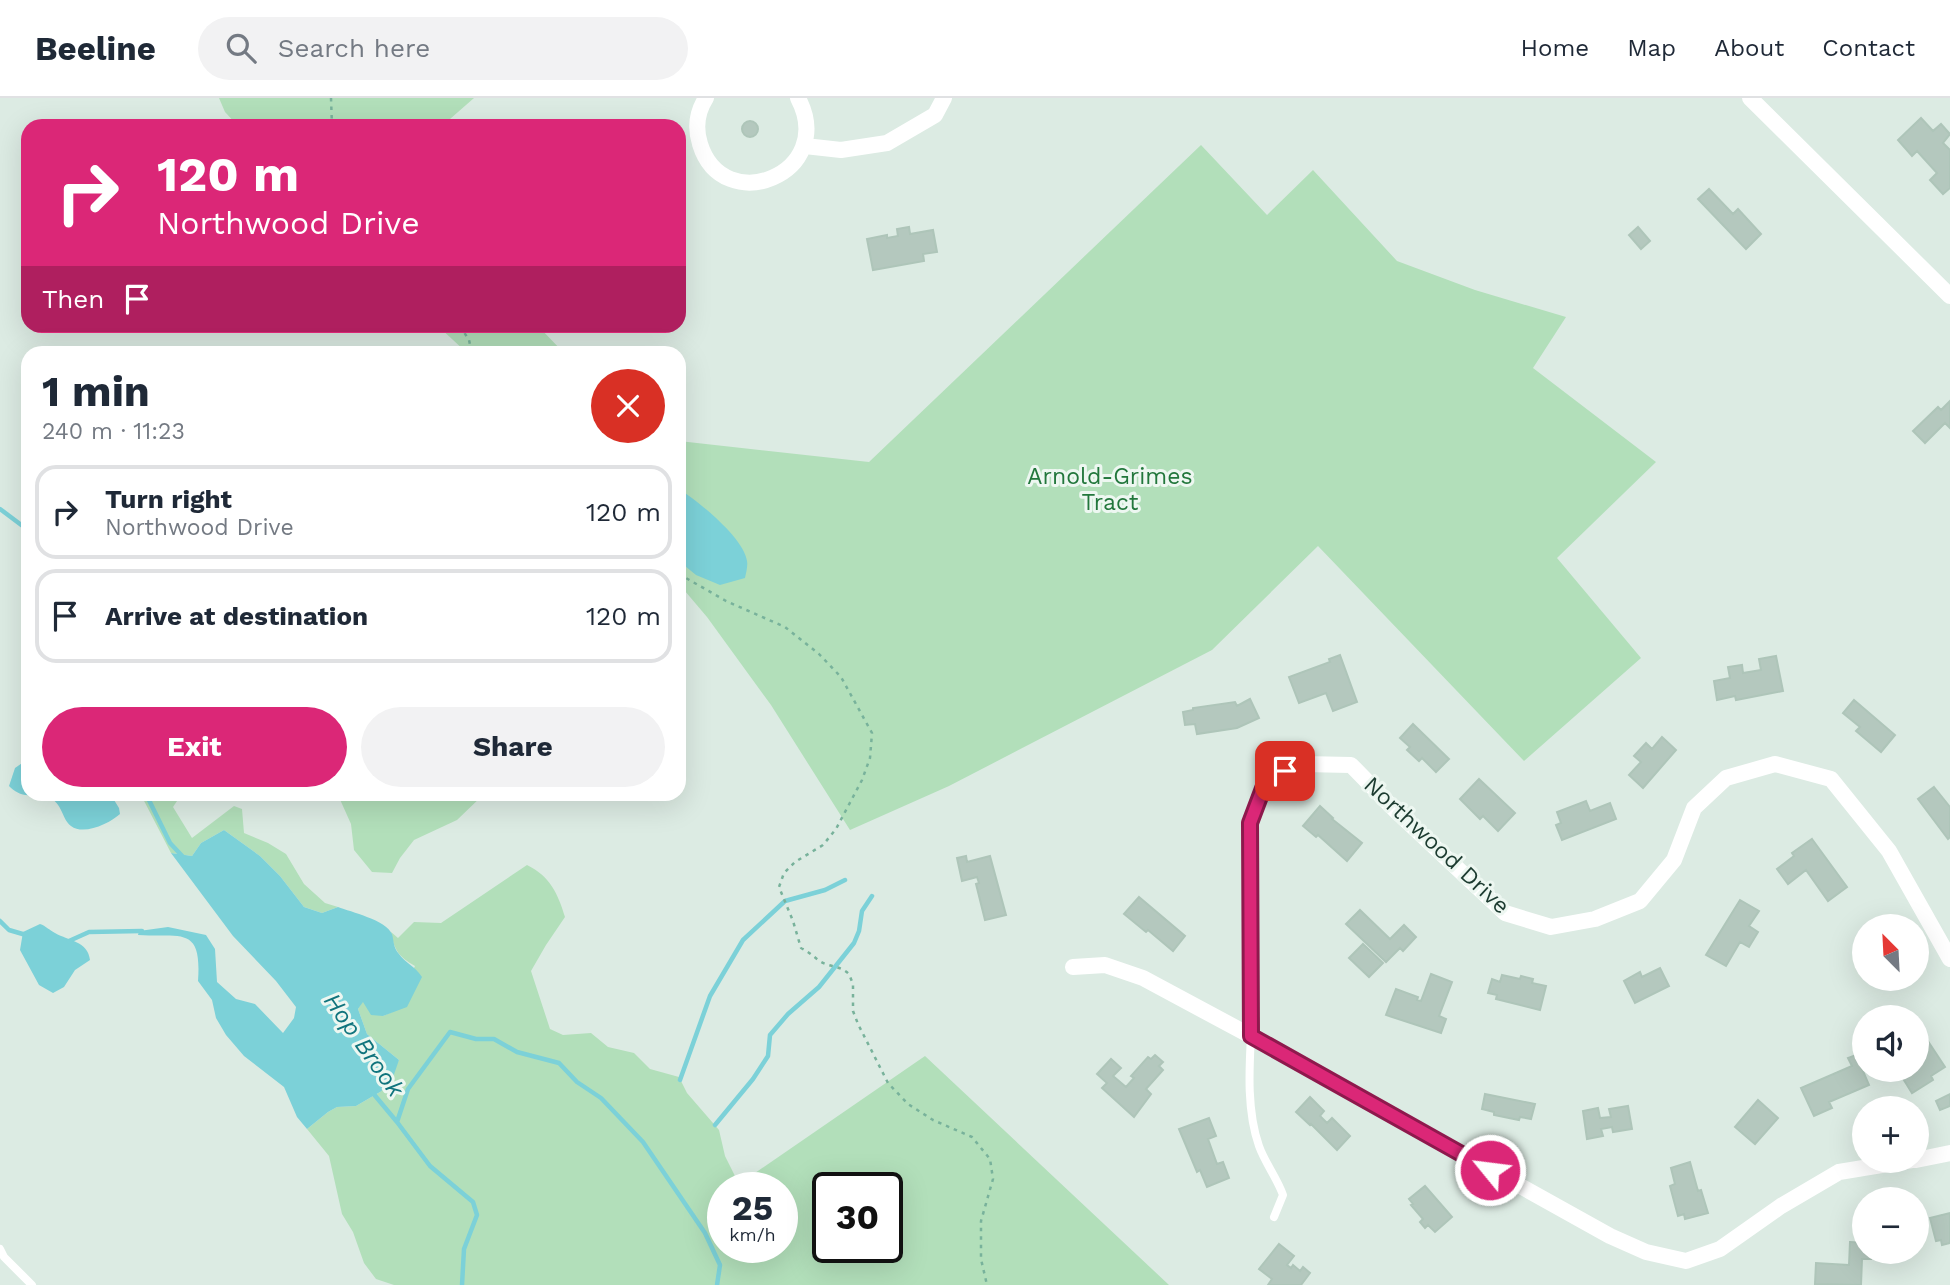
<!DOCTYPE html>
<html lang="en">
<head>
<meta charset="utf-8">
<style>
	:root { --surface:#fff; --page:#f2f2f3; --text:#1f2937; --muted:#747a83; --line:#e0e1e3; --accent:#db2777 }
	body { margin:0; font-family:"Work Sans",sans-serif; background:var(--page); color:var(--text); height:100vh; display:flex; flex-direction:column; font-size:26px; white-space:nowrap }
	* { box-sizing:border-box; margin:0 }
	p { font-size:23px; color:var(--muted) }
	.icon { flex:none; width:38px; height:38px; fill:none; stroke:currentColor; stroke-width:2; stroke-linecap:round; stroke-linejoin:round }
	.map { position:relative; flex:1; overflow:hidden }
	.side { position:absolute; left:21px; top:248px; width:665px; height:455px; display:flex; flex-direction:column; background:var(--surface); border-radius:21px; box-shadow:0 7px 28px #0002 }
	.side>* { flex:none }
	.hud { position:absolute; left:21px; top:21px; width:665px; height:214px; border-radius:21px; box-shadow:0 7px 28px #0002; background:#db2777; color:#fff; overflow:hidden }
	.needle { width:46px; rotate:336deg }
	.tools { position:absolute; left:1852px; top:816px; display:grid; gap:14px }
	.tools a { display:grid; place-items:center; width:77px; height:77px; border-radius:50%; background:var(--surface); box-shadow:0 7px 28px #0002; font-size:35px }
	.speed { position:absolute; left:707px; top:1074px; display:flex; gap:14px; font-size:35px; font-weight:700; text-align:center }
	.speed>* { display:grid; place-content:center; width:91px; height:91px; border-radius:50%; background:var(--surface); box-shadow:0 7px 28px #0002; line-height:1 }
	.speed small { font-size:18px; font-weight:400 }
	.speed .limit { border:4px solid #111; border-radius:10px; background:#fff; color:#111 }
	.pin { position:absolute; display:grid; place-items:center; width:60px; height:60px; color:#fff; margin:-30px; border-radius:14px; box-shadow:0 4px 10px #0006 }
	.me { position:absolute; width:77px; margin:-38px; rotate:299deg; stroke-linejoin:round; filter:drop-shadow(0 0 5px #0008) }
	.turn { display:flex; align-items:center; gap:24px; height:147px; padding:0 21px; font-size:32px }
	.turn .icon { width:91px; height:91px; stroke-width:2.5 }
	.turn b { display:block; font-size:49px; line-height:60px }
	.then { display:flex; align-items:center; height:66px; padding:0 21px; background:#0003; gap:14px; font-size:26px }
	.round { display:grid; place-items:center; flex:none; width:74px; height:74px; border-radius:37px; background:var(--page) }
	.head { display:flex; align-items:center; justify-content:space-between; height:119px; padding:0 21px }
	h1 { font-size:42px; font-weight:700; line-height:52px }
	.primary-button { display:flex; gap:14px; margin-top:auto; padding:14px 21px }
	.primary-button a { flex:1; height:80px; border-radius:42px; background:var(--accent); color:#fff; font-size:28px; font-weight:700; line-height:80px; text-align:center }
	.primary-button a+a { background:var(--page); color:var(--text) }
	ul { padding:0; list-style:none }
	li { display:flex; align-items:center; gap:21px; height:94px; margin:0 14px 10px; padding:0 7px; border:4px solid var(--line); border-radius:21px }
	li div { flex:1 }
	li b { display:block; font-size:26px }
	li em { font-style:normal }
	header { display:flex; align-items:center; gap:42px; box-sizing:border-box; height:98px; padding:0 35px; background:var(--surface); border-bottom:2px solid var(--line) }
	header strong { font-size:33px }
	nav { display:flex; gap:38px; margin-inline-start:auto; font-size:24px }
	.search { width:490px; height:63px; background:var(--page); display:flex; align-items:center; gap:18px; box-sizing:border-box; padding:0 24px; border-radius:38px; color:var(--muted); font-size:26px }
	.map>svg:first-child { display:block }
	.green { fill:#b2dfba; fill-rule:evenodd }
	.water { fill:#7cd1d8 }
	.lines { fill:none; stroke-linecap:round; stroke-linejoin:round }
	.stream { stroke:#7cd1d8; stroke-width:4.5 }
	.building { fill:#b4c8be; stroke:#aec5b9; stroke-width:2 }
	.path { stroke:#78b29b; stroke-width:2.5; stroke-dasharray:3.5 5; stroke-linecap:butt }
	.service { stroke:#fff; stroke-width:8 }
	.minor { stroke:#fff; stroke-width:16 }
	.route-casing { stroke:#8e194d; stroke-width:18 }
	.route { stroke:#db2777; stroke-width:12 }
	.labels { text-anchor:middle; stroke-width:6; stroke-linejoin:round; paint-order:stroke }
	.park-label { font-size:23px; fill:#22773c; stroke:#edf7f1 }
	.street-label { font-size:23px; fill:#1c3b30; stroke:#edf7f1 }
	.water-label { font-size:24px; font-style:italic; fill:#10747d; stroke:#edf7f1 }
</style>
</head>
<body>
<header>
<strong>Beeline</strong>
<div class="search"><svg class="icon" aria-label="search" viewBox="0 0 24 24"><circle cx="10" cy="10" r="6"/><path d="M15 15l6 6"/></svg>Search here</div>
<nav><a>Home</a><a>Map</a><a>About</a><a>Contact</a></nav>
</header>
<div class="map">
<svg width="1950" height="1187" viewBox="0 0 1950 1187">
	<rect width="100%" height="100%" fill="#dcebe3"/>
	<path class="green" d="M219,0H474L442,28H238L225,14Z
		M1201,47L1267,117L1313,72L1397,163L1475,192L1566,219L1533,270L1656,364L1557,460L1641,560L1524,663L1318,448L1212,552L949,688L850,732L771,607L707,519L679,486V343L869,364Z
		M438,228H538L564,255H467Z
		M141,697H181L173,709L192,740L234,708L242,711L244,735L268,745L286,756L304,786L325,805L338,809L322,815L304,809L280,778L260,758L224,732L201,745L192,758L171,755Z
		M338,697H483L457,722L414,742L400,760L392,775L372,774L354,752L351,726Z
		M527,767C550,778 558,796 565,819L546,847L531,873L550,931L563,937L591,935L608,949L634,955L650,971L679,979L687,995L719,1032L725,1058L739,1086L925,958L1169,1187H394L376,1181L364,1165L353,1134L342,1116L329,1058L307,1031L328,1014L337,1009L356,1008L380,994L399,962L367,936L358,911L363,903L383,918L392,914L415,868C399,859 394,852 391,834L398,840L414,824L441,825ZM723,1090H782V1150H723ZM828,1090H887V1150H828Z"/>
	<path class="water" d="M679,391C698,403 744,440 747,463C748,468 746,475 745,480L720,487L696,477L679,463Z
		M28,661V696L31,697C22,698 15,694 9,688L15,670Z
		M47,697H111L119,710L120,716C110,725 84,738 71,728C61,720 64,707 47,697Z
		M224,732L260,758L280,778L304,809L322,815L338,809C351,814 386,822 392,836C394,843 393,849 399,856C405,865 415,868 422,879L407,909L383,918L371,917L363,904L358,911L367,936L399,962L391,985L380,994L356,1008L337,1009L328,1014L307,1031L297,1019L284,989L244,958L226,937L216,920L212,902L198,883C202,827 181,840 138,837L139,833L168,829L206,837L215,851L217,884L236,901L255,906L283,935L294,920L296,909L276,883L233,838L171,755L192,758L201,745Z
		M40,826C46,828 49,832 55,835C69,843 88,843 90,862L75,872L64,889L53,895L39,887L20,852L23,834Z"/>
	<g class="lines">
		<path class="stream" d="M0,411L28,432
			M146,696L170,745L185,761
			M0,823L9,832L26,837
			M69,843L89,834L142,833
			M680,982L710,898L743,842L785,803L825,792L845,782
			M372,994L397,1024L408,991L450,934L476,941H494L517,954L559,965L577,984L601,1000L643,1044L705,1135L720,1167L717,1187
			M397,1024L430,1068L473,1104L477,1117L464,1151L462,1187
			M715,1027L753,981L768,958L770,937L788,916L819,889L854,845L859,833L862,813L872,798"/>
	</g>
	<path class="building" d="M1921,20L1933,33L1941,26L1950,36L1943,45L1950,52V90L1943,96L1930,82L1937,75L1917,53L1912,58L1898,42Z
		M742 31a8 8 0 1 1 16 0a8 8 0 1 1-16 0Z
		M1709,91L1733,116L1738,111L1761,136L1746,151L1698,101Z
		M909,129L910,136L933,132L937,154L923,156L924,163L873,172L867,141L887,137V140L898,138L897,131Z
		M1638,129L1650,143L1641,151L1629,137Z
		M1950,303V330L1945,325L1925,345L1913,333L1938,309L1941,312Z
		M1340,557L1357,604L1333,613L1326,595L1299,605L1289,579L1330,564L1329,561Z
		M1776,558L1783,593L1736,602L1735,598L1717,602L1714,583L1730,580L1728,569L1742,567L1743,575L1761,572L1759,561Z
		M1250,601L1259,620L1237,630L1197,636L1195,626L1185,627L1183,614L1193,612V610L1235,604L1237,608Z
		M1854,602L1895,637L1881,654L1856,633L1860,629L1843,615Z
		M1413,626L1449,661L1436,674L1422,660L1419,663L1407,652L1410,649L1400,640Z
		M1662,639L1676,652L1643,690L1629,677L1641,664L1634,658L1646,645L1652,651Z
		M1479,681L1515,715L1498,733L1483,718L1480,721L1460,701Z
		M1934,689L1950,709V739L1948,741L1918,701Z
		M1586,703L1590,713L1610,705L1616,721L1562,742L1556,727L1561,725L1557,714Z
		M1320,708L1333,720L1332,721L1362,745L1347,763L1318,737L1316,739L1303,728Z
		M1812,741L1847,789L1828,803L1806,772L1788,786L1777,771L1794,758L1792,755Z
		M966,758L967,764L990,758L1006,817L985,822L976,786L979,785L977,779L962,783L957,760Z
		M1139,799L1185,838L1173,853L1148,832L1146,834L1124,816Z
		M1740,802L1759,813L1749,828L1758,834L1749,849L1740,844L1726,868L1706,857Z
		M1360,812L1390,841L1404,827L1416,839L1403,853L1400,850L1386,864L1346,826Z
		M1363,846L1383,865L1369,879L1349,860Z
		M1660,870L1669,888L1635,905L1624,883L1640,874L1642,879Z
		M1431,876L1452,884L1439,918L1446,921L1441,935L1386,917L1396,891L1418,899L1417,902L1421,903Z
		M1502,877L1520,881L1521,878L1533,881L1532,885L1546,888L1540,912L1496,901L1497,897L1488,895L1492,881L1500,884Z
		M1916,925L1945,969L1931,978L1933,982L1912,995L1899,974L1904,971H1916Z
		M1155,957L1163,964L1159,968L1163,972L1146,991L1151,996L1134,1019L1102,990L1107,985L1097,976L1111,961L1121,970L1113,978L1126,989L1134,980L1131,978L1148,959L1151,961Z
		M1856,957L1869,987L1829,1004L1832,1010L1814,1018L1801,990L1852,968L1848,960Z
		M1485,996L1535,1006L1531,1021L1520,1019L1519,1022L1494,1017V1014L1482,1011Z
		M1950,996V1008L1940,1012L1936,1003Z
		M1310,999L1324,1013L1320,1018L1327,1025L1332,1020L1350,1038L1337,1052L1311,1026L1310,1027L1296,1014Z
		M1758,1002L1778,1020L1755,1046L1735,1029Z
		M1628,1008L1632,1031L1613,1034L1612,1029L1601,1031L1603,1038L1587,1041L1583,1013L1598,1010L1600,1020L1611,1019L1609,1011Z
		M1209,1020L1216,1038L1208,1041L1217,1066L1223,1064L1229,1080L1207,1089L1200,1072L1197,1074L1179,1031Z
		M1690,1064L1698,1093L1701,1092L1708,1115L1685,1121L1684,1116L1678,1118L1670,1088L1675,1086L1671,1070Z
		M1425,1088L1452,1119L1435,1134L1428,1127L1425,1130L1420,1124L1423,1121L1411,1107L1413,1106L1409,1101Z
		M1950,1115V1145L1942,1147L1941,1142L1936,1143L1930,1120Z
		M1850,1144L1864,1145V1153H1872L1871,1161H1862L1861,1187L1815,1186L1816,1165L1849,1167Z
		M1279,1146L1294,1158L1287,1167L1291,1170L1293,1167L1300,1173L1303,1169L1310,1175L1301,1187H1268L1272,1181L1259,1171Z"/>
	<g class="lines">
		<path class="path" d="M331,0L332,28
			M460,228L469,242L472,256
			M679,476L726,503L785,529L819,556L841,579L872,635L870,660L862,682L836,731L823,747L795,764L784,775L779,789L793,823L801,850C809,854 814,859 821,864C830,869 841,868 849,876L853,886V913L858,926L888,985L908,1006L933,1022L972,1039L990,1061L993,1081L981,1123V1161L987,1187"/>
		<path class="service" d="M1251,938C1249,973 1247,1014 1259,1048C1265,1065 1277,1080 1283,1097L1274,1119
			M0,1151L4,1159L32,1187"/>
		<path class="minor" d="M706,0C697,14 695,30 700,46C723,121 838,76 798,0
			M1750,0L1950,198
			M805,48L841,52L887,45L935,17L944,0
			M1073,869L1105,867L1143,880L1251,938L1610,1138L1646,1154L1686,1163L1720,1151L1781,1108L1839,1074L1912,1062
			M1251,938L1250,725L1267,680L1303,666L1351,667L1395,712L1505,815L1551,829L1595,821L1640,803L1674,762L1694,710L1726,680L1775,666L1831,681L1889,753L1950,861
			M1916,1062L1950,1055"/>
	</g>
	<g class="lines">
		<defs>
			<path id="route" d="M1285,673L1267,680L1250,725L1251,938L1490,1072"/>
		</defs>
		<use href="#route" class="route-casing"/>
		<use href="#route" class="route"/>
	</g>
	<g class="labels">
		<g class="park-label">
			<text x="1110" y="386">Arnold-Grimes<tspan x="1110" dy="26">Tract</tspan></text>
		</g>
		<g class="street-label">
			<text transform="translate(1437 747) rotate(43)" y="8">Northwood Drive</text>
		</g>
		<g class="water-label">
			<text transform="translate(364 947) rotate(55)" y="8">Hop Brook</text>
		</g>
	</g>
</svg>
<div class="tools">
<a><svg class="needle" viewBox="-14 -14 28 28"><path d="M0-13l5 13h-10z" fill="#e53935"/><path d="M0 13l5-13h-10z" fill="#747a83"/></svg></a>
<a><svg class="icon" aria-label="sound" viewBox="0 0 24 24"><path d="M4 9h4l5-4v14l-5-4H4zM17 9q2 3 0 6"/></svg></a>
<a>+</a>
<a>−</a>
</div>
<div class="speed"><div>25<small>km/h</small></div><div class="limit">30</div></div>
<div class="pin" style="left:1285px;top:673px;background:#d93025"><svg class="icon" aria-label="arrive" viewBox="0 0 24 24"><path d="M6 21V4h12l-3 4 3 4H6"/></svg></div>
<svg class="me" style="left:1490px;top:1072px" viewBox="-20 -20 40 40"><circle r="17" fill="#db2777" stroke="#fff" stroke-width="3"/><path d="M0-11L8 9 0 5-8 9z" fill="#fff"/></svg>
<div class="hud">
<div class="turn"><svg class="icon" aria-label="right" viewBox="0 0 24 24"><path d="M7 20v-9h11M14 6l5 5-5 5"/></svg><div><b>120 m</b>Northwood Drive</div></div>
<div class="then">Then<svg class="icon" aria-label="arrive" viewBox="0 0 24 24"><path d="M6 21V4h12l-3 4 3 4H6"/></svg></div>
</div>
<section class="side">
<div class="head"><div><h1>1 min</h1><p>240 m · 11:23</p></div><a class="round" style="background:#d93025;color:#fff"><svg class="icon" aria-label="close" viewBox="0 0 24 24"><path d="M6 6l12 12M18 6L6 18"/></svg></a></div>
<ul>
<li><svg class="icon" aria-label="right" viewBox="0 0 24 24"><path d="M7 20v-9h11M14 6l5 5-5 5"/></svg><div><b>Turn right</b><p>Northwood Drive</p></div><em>120 m</em></li>
<li><svg class="icon" aria-label="arrive" viewBox="0 0 24 24"><path d="M6 21V4h12l-3 4 3 4H6"/></svg><div><b>Arrive at destination</b></div><em>120 m</em></li>
</ul>
<div class="primary-button"><a>Exit</a><a>Share</a></div>
</section>
</div>
</body>
</html>
